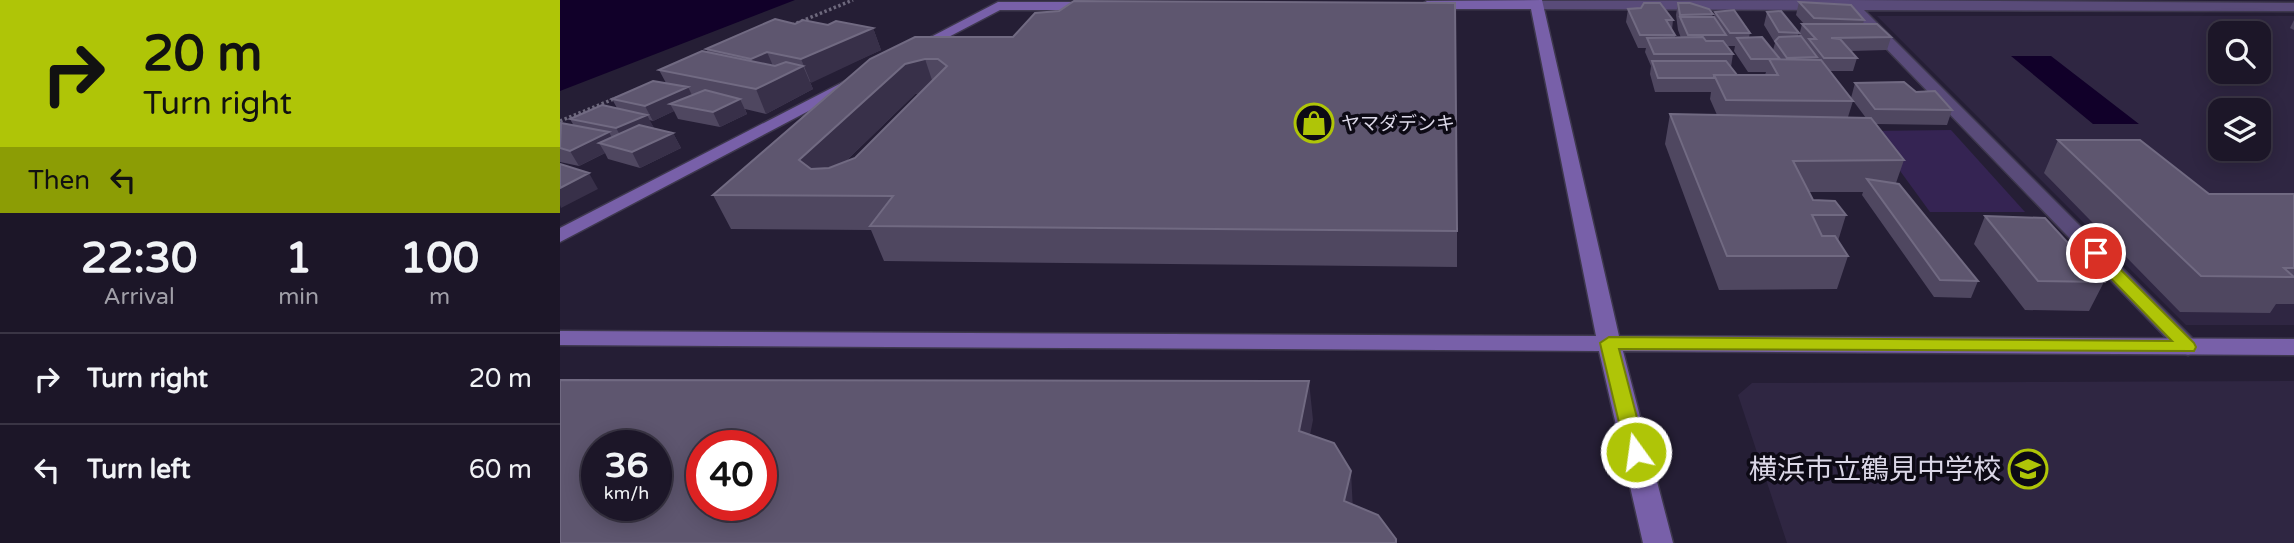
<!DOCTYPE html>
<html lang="en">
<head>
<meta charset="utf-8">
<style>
	:root { --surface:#1c1628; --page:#292334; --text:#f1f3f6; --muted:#a09fa8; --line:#3a3545 }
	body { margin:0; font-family:"Varela Round","Noto Sans JP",sans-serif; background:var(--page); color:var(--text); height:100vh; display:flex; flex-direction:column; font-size:26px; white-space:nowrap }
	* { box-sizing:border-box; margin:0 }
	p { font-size:23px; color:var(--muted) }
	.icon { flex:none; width:38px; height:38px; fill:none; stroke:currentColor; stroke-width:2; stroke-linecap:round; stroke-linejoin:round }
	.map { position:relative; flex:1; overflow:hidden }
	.panel { display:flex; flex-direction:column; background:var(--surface); width:560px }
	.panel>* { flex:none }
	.top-card { background:#afc507; color:#111; overflow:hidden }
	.controls { position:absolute; left:1648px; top:21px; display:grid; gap:14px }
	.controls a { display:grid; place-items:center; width:63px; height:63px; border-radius:14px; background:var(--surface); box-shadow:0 4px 18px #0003,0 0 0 2px var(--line); font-size:35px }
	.speed { position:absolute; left:21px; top:430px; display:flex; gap:14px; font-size:35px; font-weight:700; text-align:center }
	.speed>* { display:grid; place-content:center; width:91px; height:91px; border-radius:50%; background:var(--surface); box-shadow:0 4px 18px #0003,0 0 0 2px var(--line); line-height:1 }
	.speed small { font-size:18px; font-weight:400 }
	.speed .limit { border:10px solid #d22; background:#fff; color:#111 }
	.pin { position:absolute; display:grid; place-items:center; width:60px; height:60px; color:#fff; margin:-30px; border:4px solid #fff; border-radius:50%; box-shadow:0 2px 7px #0007 }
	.me { position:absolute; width:77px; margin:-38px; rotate:346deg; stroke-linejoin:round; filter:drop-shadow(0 0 5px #0008) }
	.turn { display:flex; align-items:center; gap:24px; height:147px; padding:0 28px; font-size:32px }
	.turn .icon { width:91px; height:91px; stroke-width:2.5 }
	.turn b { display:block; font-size:49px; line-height:60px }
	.then { display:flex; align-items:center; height:66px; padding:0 28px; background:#0003; gap:14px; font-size:26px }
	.eta { display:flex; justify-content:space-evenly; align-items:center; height:119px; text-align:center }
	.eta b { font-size:42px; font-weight:700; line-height:49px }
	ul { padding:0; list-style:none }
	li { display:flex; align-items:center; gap:21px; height:91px; padding:0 28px; border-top:2px solid var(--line) }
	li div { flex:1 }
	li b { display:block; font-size:26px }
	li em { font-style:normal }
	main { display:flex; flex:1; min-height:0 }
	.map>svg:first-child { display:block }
	.built { fill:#2f2642; fill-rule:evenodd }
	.green { fill:#352453 }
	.water { fill:#110029 }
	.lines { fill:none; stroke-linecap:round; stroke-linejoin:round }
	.street-casing { stroke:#3e384e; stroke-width:3 }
	.secondary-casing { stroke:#3e384e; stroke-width:3 }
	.path { stroke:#6d687c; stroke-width:3.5; stroke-dasharray:2.5 2.5; stroke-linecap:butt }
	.street { fill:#594b79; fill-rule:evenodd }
	.secondary { fill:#7860a9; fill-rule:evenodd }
	.wall { fill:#4f4760; fill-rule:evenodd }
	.shaded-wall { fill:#383049 }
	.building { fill:#5e566f; stroke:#716a82; stroke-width:2; fill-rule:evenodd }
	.route { fill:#afc507; stroke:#728005; stroke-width:2 }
	.labels { text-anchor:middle; stroke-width:7; stroke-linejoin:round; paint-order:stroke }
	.far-poi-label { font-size:19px; fill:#dbd7e7; stroke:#0d0a15; text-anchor:start }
	.near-poi-label { font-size:28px; fill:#dbd7e7; stroke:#0d0a15; text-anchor:end }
</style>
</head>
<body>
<main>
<section class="panel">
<div class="top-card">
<div class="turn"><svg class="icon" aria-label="right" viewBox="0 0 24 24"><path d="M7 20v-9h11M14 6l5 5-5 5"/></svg><div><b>20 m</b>Turn right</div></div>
<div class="then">Then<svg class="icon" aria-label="left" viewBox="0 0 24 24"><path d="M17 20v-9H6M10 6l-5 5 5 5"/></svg></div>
</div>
<div class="eta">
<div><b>22:30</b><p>Arrival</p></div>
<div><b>1</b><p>min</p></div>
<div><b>100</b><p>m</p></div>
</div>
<ul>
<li><svg class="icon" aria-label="right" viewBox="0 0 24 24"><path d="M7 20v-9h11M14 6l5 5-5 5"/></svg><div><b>Turn right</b></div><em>20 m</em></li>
<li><svg class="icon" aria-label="left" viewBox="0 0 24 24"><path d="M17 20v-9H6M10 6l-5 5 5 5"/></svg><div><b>Turn left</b></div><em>60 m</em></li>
</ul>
</section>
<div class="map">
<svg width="1734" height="543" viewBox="0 0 1734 543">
	<rect width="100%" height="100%" fill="#251e35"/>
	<path class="built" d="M1317,16H1734V325H1626ZM1661,33H1699V72H1661ZM1661,110H1699V149H1661Z
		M1734,381V543H1227L1178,395L1192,383Z"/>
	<path class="green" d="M1391,130L1465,212H1370L1311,131Z"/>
	<path class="water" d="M0,0H235L0,91Z
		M1451,56H1491L1579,124H1533Z"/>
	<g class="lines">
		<defs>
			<path id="street" d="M1284,0L1734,3V11L1304,10L1636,342L1640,347L1636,352L1628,355L1620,352L1289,10L977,9L971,5L977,1Z"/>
			<path id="secondary" d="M982,0L1059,336L1734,339V355L1063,351L1113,543H1083L1039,351L0,345V331L1036,336L971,9H867L861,5L867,1Z
				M438,2H534L541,6L534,10H440L358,53H348L346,50Z
				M291,78L299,83L296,86L0,242V228Z"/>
		</defs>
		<use href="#street" class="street-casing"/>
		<use href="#secondary" class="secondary-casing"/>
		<path class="path" d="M232,25L293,0
			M0,121L56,98"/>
		<use href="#street" class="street"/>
		<use href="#secondary" class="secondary"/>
	</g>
	<path class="wall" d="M1239,2L1304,20L1303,24L1331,37L1327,50L1291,51L1297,58L1293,71H1270L1293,101L1288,117L1306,118L1291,98L1295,83L1356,92L1392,110L1387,125L1316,124L1344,160L1336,183L1418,281L1411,298L1374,297L1302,195L1303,192H1249L1253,200L1286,215L1278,241L1288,256L1277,289L1159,290L1105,144L1110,114L1157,115L1150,99L1151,92H1095L1090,74L1091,66L1085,52L1086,48H1078L1066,22L1068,9L1113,20L1112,30L1115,35V38H1121L1118,30L1116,15L1118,3L1153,14L1152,17H1154L1155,12L1190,33L1189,37L1213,50L1215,43L1204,25L1207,12L1239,33L1238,36H1239L1242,24H1244L1236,15ZM1165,42L1168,46H1175L1174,51L1188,72H1206L1205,75H1177L1171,67L1173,54Z
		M1734,20V30L1730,28Z
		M235,24L313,28L321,50L250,82L253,89L206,114L185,109L187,114L160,127L118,119L114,111L93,121L89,120L94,128L113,133L121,148L80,168L48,159L45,153L19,166L0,162V124L14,126L10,119L57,108L52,99L106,83L99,70L148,52L146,49Z
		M355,37L897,231V267L324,261L311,230L171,229L153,195ZM360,93L295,158L286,161L355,94Z
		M1498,140L1649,194H1734V304H1716L1710,313L1620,312L1484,173Z
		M1425,216L1544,282L1529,311L1465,310L1414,244Z"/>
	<path class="shaded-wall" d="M313,28L321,50L251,83L241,59Z
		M207,52L217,75L201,82L191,59Z
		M365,59L375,89L355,94L253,193L239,160L345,64Z
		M243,66L253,89L206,114L196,89Z
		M128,87L135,101L110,104L114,111L93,121L85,106Z
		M180,99L187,114L160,127L153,112Z
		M87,115L95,130L65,143L56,128Z
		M49,132L57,147L39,143L45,153L19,166L10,151Z
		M113,133L121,148L80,168L72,152Z
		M29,173L38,189L1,208L0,205V188Z
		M749,381L753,420L743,470L739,431Z
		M791,471L793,511L784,501Z"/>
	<path class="building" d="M514,1L895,3L897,231L310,226L333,196L153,195L310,59L355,37H453L475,13L499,11ZM365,59H378L387,66L295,158L269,168L251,169L239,160L345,64Z
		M1239,2L1291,5L1304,20L1254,18Z
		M1084,3H1100L1113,20H1106L1115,35H1080L1068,9L1081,8Z
		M1118,3H1130L1149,9L1153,14L1120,15Z
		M1174,10L1190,33H1170L1155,12Z
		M1221,11L1239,33L1219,32L1207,12Z
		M1120,17H1154L1166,35H1128Z
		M215,19L235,24L243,20L268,25L276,21L313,28L241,59L207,52L191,59L146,49Z
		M1242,24H1317L1331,37L1271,38L1280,39L1297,58H1264L1249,39H1256Z
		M1241,36L1257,57L1227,58L1215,41L1219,37Z
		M1143,37L1146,41H1163L1173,54H1094L1087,38Z
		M1202,37L1220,59H1191L1177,38Z
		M142,51L215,66L226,62L243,66L196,89L99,70Z
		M1209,59L1261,60L1293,101L1166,100L1154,75H1218Z
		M1092,61H1166L1177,75H1154V78H1098Z
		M93,81L128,87L85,106L52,99Z
		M1344,82L1356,92L1375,91L1392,110L1315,109L1295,83Z
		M145,90L180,99L153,112L110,104Z
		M42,105L87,115L56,128L10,119Z
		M1110,114L1311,118L1344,160L1233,161L1253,200L1275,201L1286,215H1252L1262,236H1275L1288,256H1167Z
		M1,123L49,132L10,151L0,148Z
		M79,125L113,133L72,152L39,143Z
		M1498,140H1580L1649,194H1734V268H1724L1734,277L1641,276Z
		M0,164L29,173L0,188Z
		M1307,179L1339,184L1418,281L1380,280Z
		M1425,216L1485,218L1544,282L1478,281Z
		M0,380L749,381L739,431L774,443L791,471L784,501L818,515L836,539V543H0ZM37,446H96V506H37ZM142,446H201V506H142Z"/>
	<path class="route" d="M1536,249L1541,250L1634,343L1636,347L1634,351L1059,349L1086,452L1083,457L1076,459L1068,457L1066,452L1040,343L1049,337L1612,341L1530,257L1528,253Z"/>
	<defs>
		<symbol id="shop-ring" viewBox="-11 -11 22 22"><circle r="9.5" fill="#0d0a15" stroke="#afc507" stroke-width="1.5"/><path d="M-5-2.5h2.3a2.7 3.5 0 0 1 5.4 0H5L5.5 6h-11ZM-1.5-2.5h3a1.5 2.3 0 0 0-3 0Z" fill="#afc507"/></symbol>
		<symbol id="school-ring" viewBox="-11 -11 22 22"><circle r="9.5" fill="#0d0a15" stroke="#afc507" stroke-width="1.5"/><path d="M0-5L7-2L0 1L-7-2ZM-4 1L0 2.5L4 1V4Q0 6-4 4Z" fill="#afc507"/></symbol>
	</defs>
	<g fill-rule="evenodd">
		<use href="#shop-ring" x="732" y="101" width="44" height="44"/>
		<use href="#school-ring" x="1446" y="447" width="44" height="44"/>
	</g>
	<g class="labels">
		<g class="far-poi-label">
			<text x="781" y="130">ヤマダデンキ</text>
		</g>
		<g class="near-poi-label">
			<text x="1441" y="479">横浜市立鶴見中学校</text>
		</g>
	</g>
</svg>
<div class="controls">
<a><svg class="icon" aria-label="search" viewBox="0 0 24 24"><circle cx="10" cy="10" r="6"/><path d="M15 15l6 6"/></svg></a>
<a><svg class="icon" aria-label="layers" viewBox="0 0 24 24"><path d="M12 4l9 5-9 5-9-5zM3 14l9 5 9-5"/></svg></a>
</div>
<div class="speed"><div>36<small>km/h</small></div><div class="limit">40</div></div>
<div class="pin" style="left:1536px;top:253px;background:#d93025"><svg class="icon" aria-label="arrive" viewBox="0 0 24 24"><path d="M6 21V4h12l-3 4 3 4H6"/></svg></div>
<svg class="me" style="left:1076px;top:452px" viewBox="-20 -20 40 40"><circle r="17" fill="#afc507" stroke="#fff" stroke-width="3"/><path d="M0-11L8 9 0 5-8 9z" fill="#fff"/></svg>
</div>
</main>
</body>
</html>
